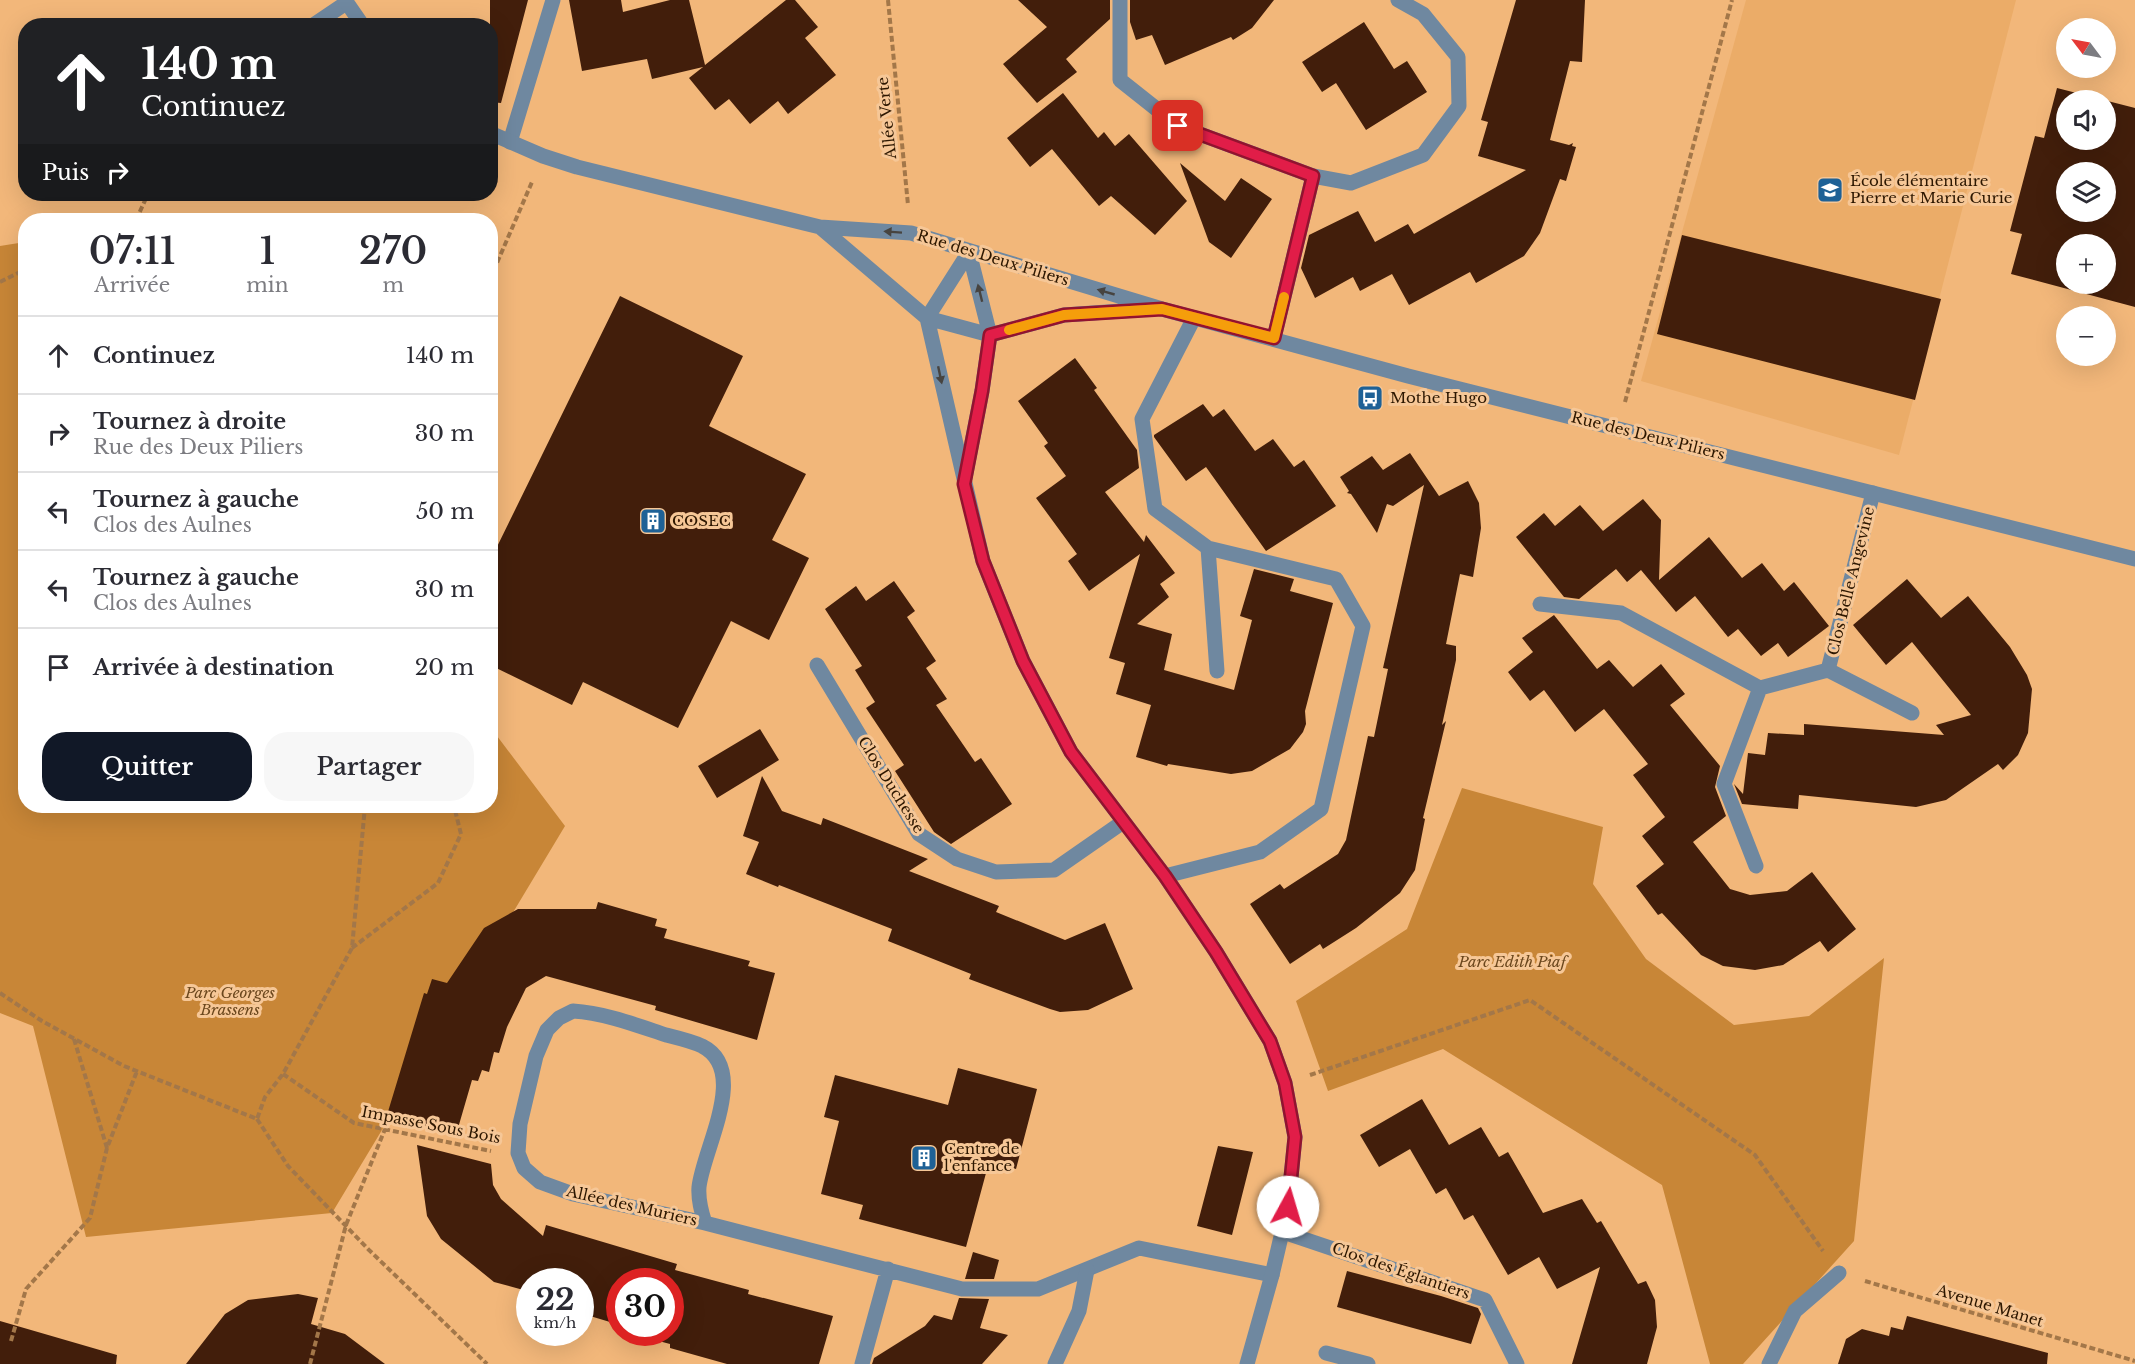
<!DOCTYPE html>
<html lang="fr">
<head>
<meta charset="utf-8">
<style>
	:root { --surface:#fff; --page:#f7f7f7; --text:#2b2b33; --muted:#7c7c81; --line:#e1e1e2; --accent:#111827 }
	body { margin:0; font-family:"Libre Baskerville",serif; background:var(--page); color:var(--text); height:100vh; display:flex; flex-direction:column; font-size:22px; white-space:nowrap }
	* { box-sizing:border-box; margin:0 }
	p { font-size:20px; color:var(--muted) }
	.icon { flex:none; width:33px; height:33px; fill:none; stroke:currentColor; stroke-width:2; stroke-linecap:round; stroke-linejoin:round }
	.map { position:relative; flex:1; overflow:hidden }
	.panel { position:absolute; left:18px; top:213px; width:480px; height:600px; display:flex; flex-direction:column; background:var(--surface); border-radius:24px; box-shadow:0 6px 24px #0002 }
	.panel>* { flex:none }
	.banner { position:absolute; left:18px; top:18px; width:480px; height:183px; border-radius:24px; box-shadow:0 6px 24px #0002; background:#202124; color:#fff; overflow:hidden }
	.needle { width:39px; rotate:302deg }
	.buttons { position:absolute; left:2056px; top:18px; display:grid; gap:12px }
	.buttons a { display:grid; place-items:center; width:60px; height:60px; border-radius:50%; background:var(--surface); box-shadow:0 6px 24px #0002; font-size:30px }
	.speed { position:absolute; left:516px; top:1268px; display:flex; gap:12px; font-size:30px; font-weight:700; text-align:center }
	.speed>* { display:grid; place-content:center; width:78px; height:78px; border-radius:50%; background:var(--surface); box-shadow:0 6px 24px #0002; line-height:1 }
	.speed small { font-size:15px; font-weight:400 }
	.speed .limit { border:9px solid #d22; background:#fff; color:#111 }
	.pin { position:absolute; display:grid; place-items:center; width:51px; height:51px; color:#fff; margin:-26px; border-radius:12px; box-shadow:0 3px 9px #0006 }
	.me { position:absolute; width:66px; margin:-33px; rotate:6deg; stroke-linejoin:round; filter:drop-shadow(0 0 4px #0008) }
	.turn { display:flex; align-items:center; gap:21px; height:126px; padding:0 24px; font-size:27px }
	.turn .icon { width:78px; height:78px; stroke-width:2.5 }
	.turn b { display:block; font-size:42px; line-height:51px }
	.then { display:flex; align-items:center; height:57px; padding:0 24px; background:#0003; gap:12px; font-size:22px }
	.eta { display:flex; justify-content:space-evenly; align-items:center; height:102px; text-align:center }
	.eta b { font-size:36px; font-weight:600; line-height:42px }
	.button { display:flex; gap:12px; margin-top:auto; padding:12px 24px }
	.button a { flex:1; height:69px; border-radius:24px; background:var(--accent); color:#fff; font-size:24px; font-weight:600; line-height:69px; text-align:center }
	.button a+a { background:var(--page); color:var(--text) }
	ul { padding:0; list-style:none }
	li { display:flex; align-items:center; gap:18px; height:78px; padding:0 24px; border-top:2px solid var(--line) }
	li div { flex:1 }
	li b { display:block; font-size:22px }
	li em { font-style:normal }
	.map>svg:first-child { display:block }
	.built { fill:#ebac68 }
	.green { fill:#c88637 }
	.building { fill:#421e0b; fill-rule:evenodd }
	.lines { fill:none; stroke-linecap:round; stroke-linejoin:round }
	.path { stroke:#a37749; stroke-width:4; stroke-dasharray:6 3; stroke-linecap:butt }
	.service { stroke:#6f88a0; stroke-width:15 }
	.pedestrian { stroke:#6f88a0; stroke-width:15 }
	.minor { stroke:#6f88a0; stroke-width:15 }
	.oneway { fill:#474440 }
	.route-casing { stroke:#92132f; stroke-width:15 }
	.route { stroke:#e11d48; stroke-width:10 }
	.slow { stroke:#f59e0b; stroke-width:10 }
	.labels { text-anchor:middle; stroke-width:6; stroke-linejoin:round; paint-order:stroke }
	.street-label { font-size:15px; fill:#2d1700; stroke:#f6c797 }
	.poi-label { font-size:15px; fill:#2d1700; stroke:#f6c797; text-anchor:start }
	.park-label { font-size:15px; font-style:italic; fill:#6b471d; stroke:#f6c797 }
</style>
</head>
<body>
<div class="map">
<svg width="2135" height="1364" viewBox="0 0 2135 1364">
	<rect width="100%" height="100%" fill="#f2b77a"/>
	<path class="built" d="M1746,0H2016L1899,455L1641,381Z"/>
	<path class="green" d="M25,242L26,806H490L491,728L565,826L332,1213L86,1237L33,1026L0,1013V246Z
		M1462,788L1603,827L1593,884L1646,959L1734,1025L1809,1016L1884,958L1854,1241L1743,1364H1710L1662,1185L1443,1049L1328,1091L1296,1001L1407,929Z"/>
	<path class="building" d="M490,0H528L501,103L490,102Z
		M569,0H621L623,12L670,0H689L705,65L786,0H795L818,27L805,38L836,75L788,114L778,101L750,124L729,99L715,110L689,78L703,67L652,79L647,59L582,71Z
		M1018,0H1110V19L1066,59L1077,72L1037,103L1003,64L1047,27Z
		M1130,0H1274L1252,28L1233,40L1231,37L1165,65L1152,35L1136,40L1130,22Z
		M1516,0H1585L1582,62L1570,61L1550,140L1569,145L1573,143L1572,146L1576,147L1566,181L1560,179L1540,233L1524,256L1476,283L1470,272L1409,305L1392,274L1360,291L1353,277L1315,298L1301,268L1309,235L1358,211L1375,242L1408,224L1414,234L1526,170L1478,156L1488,122L1481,120Z
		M1364,22L1394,69L1407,61L1427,92L1366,130L1336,83L1322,92L1302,62Z
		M2057,88L2135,108V307L2011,274L2022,234L2010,231L2035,136L2044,138ZM2067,100H2106V140H2067ZM2067,172H2106V212H2067ZM2067,244H2106V284H2067Z
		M1063,93L1098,138L1104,132L1115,146L1129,134L1187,201L1155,235L1111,196L1099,206L1052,149L1030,167L1007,138Z
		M1180,163L1225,201L1241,178L1272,199L1231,258L1209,242Z
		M1682,235L1941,299L1915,400L1657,334Z
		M620,296L743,356L709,426L806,474L772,540L809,558L769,640L731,621L678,728L583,682L572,705L490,665V561Z
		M1075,358L1097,388L1094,390L1137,450L1139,468L1105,492L1144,542L1146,535L1175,573L1160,584L1169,597L1137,624L1172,634L1164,670L1234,690L1252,620L1240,616L1254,569L1294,579L1290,591L1333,603L1305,711L1306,724L1303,732L1290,749L1252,771L1231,774L1168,764L1167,766L1136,757L1151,705L1116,694L1125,663L1109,658L1140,554L1089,591L1068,561L1077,554L1036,498L1066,476L1044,446L1048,443L1018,401Z
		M1203,404L1213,417L1224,409L1255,451L1273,439L1294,467L1304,460L1336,506L1266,551L1206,467L1186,481L1154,437V435Z
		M1410,453L1439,496L1468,481L1479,503L1481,528L1473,577L1460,574L1446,644L1456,646V660L1442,725L1446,721L1423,818L1425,819L1415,870L1400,893L1356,928L1323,949L1320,944L1290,964L1250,904L1280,884L1284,889L1338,854L1346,840L1368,736L1374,737L1388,669L1383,668L1424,485L1393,506L1387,504L1377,533L1351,494L1347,493L1349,491L1340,477L1372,456L1383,470Z
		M1643,499L1661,520L1659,580L1709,537L1742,578L1762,563L1784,591L1794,582L1829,626L1788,657L1778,643L1761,656L1738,629L1728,637L1695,596L1676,612L1641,570L1627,582L1616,569L1579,599L1564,597L1516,537L1544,513L1555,526L1580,505L1603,531Z
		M1907,579L1941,618L1968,596L2010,647L2027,675L2032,689L2028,733L2018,755L2003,770L1998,764L1946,800L1916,807L1799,795L1798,809L1742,804L1734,784L1743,794L1748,753L1765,755L1768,733L1804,735V724L1944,735L1936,725L1971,715L1912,642L1886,665L1853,625Z
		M894,581L915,611L907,617L936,661L926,668L947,699L936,705L975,762L981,758L1012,804L951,844L934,832L895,771L904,765L866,708L875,702L855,670L862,666L825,609L856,586L866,601Z
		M1554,615L1597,669L1609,660L1633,687L1661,664L1685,694L1670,705L1720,766L1715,787L1726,816L1693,842L1730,889L1750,895L1787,891L1812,872L1856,929L1828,952L1820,941L1783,965L1755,970L1723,966L1701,955L1662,913L1658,915L1636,886L1664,864L1642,836L1665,817L1633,775L1648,764L1604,709L1575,732L1544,690L1530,701L1508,672L1533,652L1522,638Z
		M760,729L779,760L717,798L698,766Z
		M762,776L782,811L821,825L823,818L928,859L909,871L999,906L996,912L1065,940L1105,923L1133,989L1088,1010L1060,1012L1050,1009L969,979L971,974L888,941L892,929L779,885L778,887L746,874L759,842L743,836Z
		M598,902L657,919L655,926L667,929L664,938L750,961L748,966L775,973L757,1040L655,1010L656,1006L546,976L526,988L507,1027L499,1053L494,1052L489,1072L482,1070L478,1081L472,1080L456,1135L387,1115L424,993L427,994L432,979L447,983L484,928L518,909H596Z
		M958,1068L1037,1089L1016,1169L989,1162L966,1247L859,1219L863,1205L821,1194L839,1121L824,1117L835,1075L948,1105Z
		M1422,1099L1449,1145L1481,1127L1499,1157L1508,1152L1543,1213L1582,1199L1597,1223L1601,1221L1638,1284L1646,1281L1655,1300L1657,1327L1647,1364H1572L1600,1267L1557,1289L1539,1257L1508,1275L1473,1215L1464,1220L1446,1188L1436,1194L1410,1149L1379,1167L1360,1135Z
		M417,1145L491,1164L493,1185L501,1199L543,1236L546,1225L677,1264L675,1270L749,1290L748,1294L833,1316L819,1364H727L670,1348V1344L655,1340L656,1335L645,1332H670V1281H620V1325L580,1313V1281H530V1298L526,1295L527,1291L494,1282L441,1239L427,1216Z
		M1218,1146L1253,1152L1232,1235L1197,1226Z
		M973,1252L999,1260L994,1279H965Z
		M1347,1271L1441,1296L1478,1308L1481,1314L1471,1344L1337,1307Z
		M298,1294L318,1298L311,1324L345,1334L385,1364H186L225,1314L248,1300Z
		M959,1298L989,1299L980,1328L1008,1335L982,1364H872L874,1358L925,1326L934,1315L952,1320Z
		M1907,1316L2048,1353L2047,1364H1838L1846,1339L1862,1329L1889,1336L1891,1327L1903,1330Z
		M0,1321L117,1355L116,1364H0Z"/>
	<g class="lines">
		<path class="path" d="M888,0L908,205
			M136,220L148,194
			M490,279L532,182
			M0,282L26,269
			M1625,402L1732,0
			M352,948L438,883L461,834L454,806
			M0,993L42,1021L124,1066L257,1119L265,1097L283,1074L352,948L365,806
			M74,1039L107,1148L137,1071
			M283,1074L354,1123L491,1151
			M1310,1075L1530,1000L1755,1155L1823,1251
			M257,1119L288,1166L369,1250L487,1364
			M1865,1281L2135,1361
			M11,1341L26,1289L90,1218L107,1148
			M310,1364L346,1225L385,1129"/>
		<path class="service" d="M1120,0V80L1178,126L1313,176L1351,183L1423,155L1459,106L1458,57L1423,14L1398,0
			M312,26L346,3
			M510,142L553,0
			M1274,338L1313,176
			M1208,548L1217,671
			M1540,604L1621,613L1760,688L1828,670L1873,493
			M817,665L919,834L957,859L996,872L1054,870L1123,822
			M1828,670L1912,713
			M1756,866L1724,784L1760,688
			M1165,876L1260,852L1321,809L1363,626L1336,579L1208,548L1155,509L1142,419L1194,318
			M573,1011C605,1013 636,1025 666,1035C678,1038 691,1041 702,1046C750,1070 703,1149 699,1187C698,1200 701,1211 705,1223L573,1194L540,1182L524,1168L518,1153L520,1124L536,1056L547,1030L559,1018Z
			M705,1223L962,1289H1038L1139,1248L1272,1275
			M1283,1232L1485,1300L1517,1364
			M1326,1353L1368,1364
			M862,1364L888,1269"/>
		<path class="pedestrian" d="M1055,1364L1079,1311L1087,1270
			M1769,1364L1795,1311L1839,1273"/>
		<path class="minor" d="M345,0L363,26
			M490,133L543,156L577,167L820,227L911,233L1162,309L1408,376L2135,559
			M820,227L927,318L990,335L1064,315L1150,309
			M969,252L927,318L983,561L1023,661L1071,752L1165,876L1216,952L1270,1041L1285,1083L1295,1137L1288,1207L1272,1275L1247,1364
			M965,478L982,391L990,335L969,252"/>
	</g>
	<defs><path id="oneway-solid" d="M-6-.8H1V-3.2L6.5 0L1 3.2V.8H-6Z" transform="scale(1.5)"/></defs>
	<g class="oneway">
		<use href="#oneway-solid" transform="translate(893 232) rotate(-176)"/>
		<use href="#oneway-solid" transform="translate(1106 292) rotate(-164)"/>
		<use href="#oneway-solid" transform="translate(980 293) rotate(-104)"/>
		<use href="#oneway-solid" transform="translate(940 375) rotate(78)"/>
	</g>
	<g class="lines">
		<defs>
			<path id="route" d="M1178,126L1313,176L1274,338L1162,309L1064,315L990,335L982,391L964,484L983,561L1023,661L1071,752L1165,876L1216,952L1270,1041L1285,1083L1295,1137L1288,1207"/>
		</defs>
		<use href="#route" class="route-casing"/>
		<use href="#route" class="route"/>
		<path class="slow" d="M1009,330L1064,315L1162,309L1274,338L1284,297"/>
	</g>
	<defs>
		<symbol id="school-square" viewBox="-11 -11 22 22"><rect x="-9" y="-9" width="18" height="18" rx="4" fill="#1e6196" stroke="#f6c797"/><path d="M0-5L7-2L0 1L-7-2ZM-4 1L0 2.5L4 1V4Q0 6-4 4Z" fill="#fff"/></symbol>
		<symbol id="bus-square" viewBox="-11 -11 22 22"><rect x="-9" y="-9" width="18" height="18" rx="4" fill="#1e6196" stroke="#f6c797"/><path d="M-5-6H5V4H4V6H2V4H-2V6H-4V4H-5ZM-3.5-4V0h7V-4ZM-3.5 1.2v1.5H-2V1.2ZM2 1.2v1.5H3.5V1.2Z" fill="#fff"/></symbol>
		<symbol id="building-square" viewBox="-11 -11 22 22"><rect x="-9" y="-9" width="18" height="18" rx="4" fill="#1e6196" stroke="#f6c797"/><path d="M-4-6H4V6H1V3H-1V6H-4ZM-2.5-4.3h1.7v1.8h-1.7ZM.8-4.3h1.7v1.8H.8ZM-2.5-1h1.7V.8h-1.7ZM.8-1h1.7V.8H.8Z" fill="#fff"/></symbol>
	</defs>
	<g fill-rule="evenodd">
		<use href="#school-square" x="1815" y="175" width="30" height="30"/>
		<use href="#bus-square" x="1355" y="383" width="30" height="30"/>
		<use href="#building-square" x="638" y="506" width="30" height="30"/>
		<use href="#building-square" x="909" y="1143" width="30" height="30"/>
	</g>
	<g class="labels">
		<g class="street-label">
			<text transform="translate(887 118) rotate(-96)" y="5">Allée Verte</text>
			<text transform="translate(993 258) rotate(17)" y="5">Rue des Deux Piliers</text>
			<text transform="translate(1648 436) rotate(14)" y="5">Rue des Deux Piliers</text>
			<text transform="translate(1851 581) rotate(-76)" y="5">Clos Belle Angevine</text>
			<text transform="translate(891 785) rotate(58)" y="5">Clos Duchesse</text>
			<text transform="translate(431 1125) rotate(11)" y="5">Impasse Sous Bois</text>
			<text transform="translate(632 1206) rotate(13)" y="5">Allée des Muriers</text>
			<text transform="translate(1401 1271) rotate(19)" y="5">Clos des Églantiers</text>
			<text transform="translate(1990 1306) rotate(17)" y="5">Avenue Manet</text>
		</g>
		<g class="poi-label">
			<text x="1850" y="186">École élémentaire<tspan x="1850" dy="17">Pierre et Marie Curie</tspan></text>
			<text x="1390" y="403">Mothe Hugo</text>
			<text x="672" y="526">COSEC</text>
			<text x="944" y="1154">Centre de<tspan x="944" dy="17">l'enfance</tspan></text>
		</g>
		<g class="park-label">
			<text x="1512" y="967">Parc Edith Piaf</text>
			<text x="230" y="998">Parc Georges<tspan x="230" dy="17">Brassens</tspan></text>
		</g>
	</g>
</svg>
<div class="buttons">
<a><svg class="needle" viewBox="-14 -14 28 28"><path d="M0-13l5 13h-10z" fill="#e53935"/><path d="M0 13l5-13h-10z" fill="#7c7c81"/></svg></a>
<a><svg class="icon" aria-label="sound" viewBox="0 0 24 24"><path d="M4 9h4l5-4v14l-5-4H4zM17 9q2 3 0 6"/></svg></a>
<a><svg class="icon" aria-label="layers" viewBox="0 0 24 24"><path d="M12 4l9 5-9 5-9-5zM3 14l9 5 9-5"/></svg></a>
<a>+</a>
<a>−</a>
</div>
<div class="speed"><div>22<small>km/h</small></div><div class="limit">30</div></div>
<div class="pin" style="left:1178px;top:126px;background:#d93025"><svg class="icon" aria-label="arrive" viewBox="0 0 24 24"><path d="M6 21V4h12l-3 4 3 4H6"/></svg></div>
<svg class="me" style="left:1288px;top:1207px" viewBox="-20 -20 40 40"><circle r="19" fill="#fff"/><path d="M0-13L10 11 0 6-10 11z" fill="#e11d48"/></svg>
<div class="banner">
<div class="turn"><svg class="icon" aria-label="ahead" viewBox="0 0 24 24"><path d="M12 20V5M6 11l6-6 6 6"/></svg><div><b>140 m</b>Continuez</div></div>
<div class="then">Puis<svg class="icon" aria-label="right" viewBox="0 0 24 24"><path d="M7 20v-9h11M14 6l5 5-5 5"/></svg></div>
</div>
<section class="panel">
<div class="eta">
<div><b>07:11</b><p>Arrivée</p></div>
<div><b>1</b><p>min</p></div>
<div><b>270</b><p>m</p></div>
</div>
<ul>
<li><svg class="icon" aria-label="ahead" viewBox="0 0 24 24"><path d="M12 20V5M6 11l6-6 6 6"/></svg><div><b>Continuez</b></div><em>140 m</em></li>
<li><svg class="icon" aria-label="right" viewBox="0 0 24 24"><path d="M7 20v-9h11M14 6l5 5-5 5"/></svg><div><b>Tournez à droite</b><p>Rue des Deux Piliers</p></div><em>30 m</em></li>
<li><svg class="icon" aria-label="left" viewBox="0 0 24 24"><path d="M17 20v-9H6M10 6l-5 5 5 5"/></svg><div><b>Tournez à gauche</b><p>Clos des Aulnes</p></div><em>50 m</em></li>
<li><svg class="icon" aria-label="left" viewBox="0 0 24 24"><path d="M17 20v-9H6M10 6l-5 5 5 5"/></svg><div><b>Tournez à gauche</b><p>Clos des Aulnes</p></div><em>30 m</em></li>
<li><svg class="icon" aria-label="arrive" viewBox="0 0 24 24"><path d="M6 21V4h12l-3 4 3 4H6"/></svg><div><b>Arrivée à destination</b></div><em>20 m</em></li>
</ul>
<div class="button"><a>Quitter</a><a>Partager</a></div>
</section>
</div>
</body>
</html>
